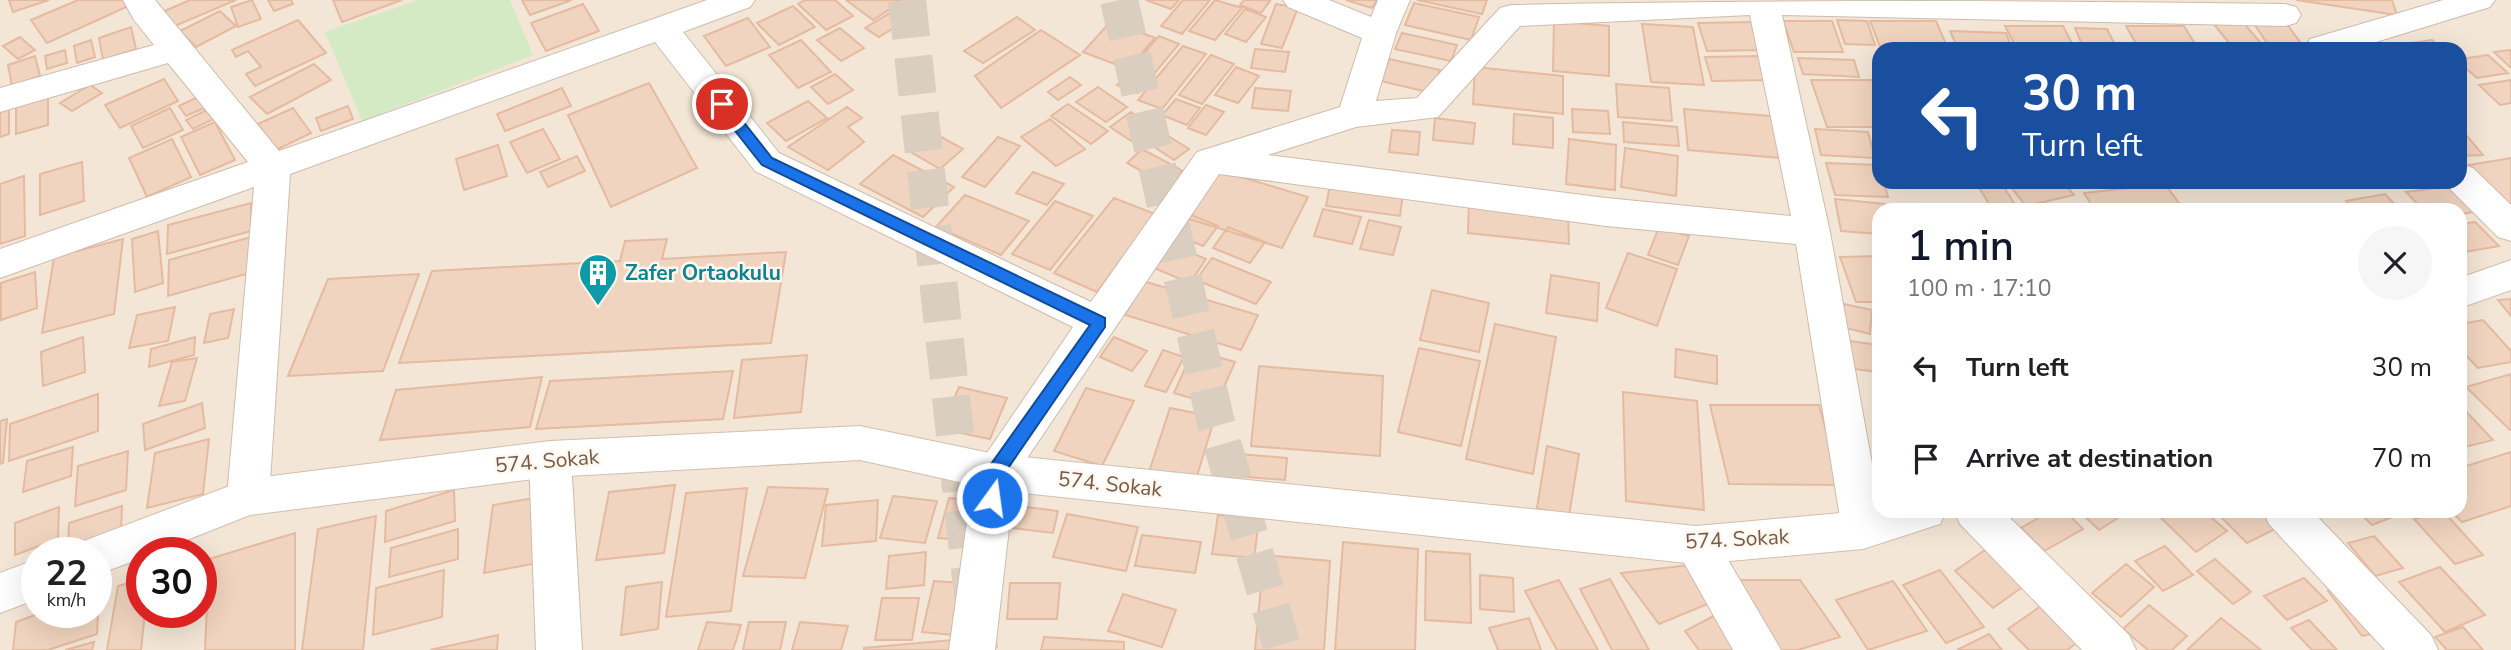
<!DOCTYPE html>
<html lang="en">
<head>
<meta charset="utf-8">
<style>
	:root { --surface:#fff; --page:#f6f6f6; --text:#202124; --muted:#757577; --accent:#111827 }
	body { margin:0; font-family:"Nunito Sans",sans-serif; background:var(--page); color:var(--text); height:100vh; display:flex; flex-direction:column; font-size:26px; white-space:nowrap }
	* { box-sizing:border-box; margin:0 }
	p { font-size:23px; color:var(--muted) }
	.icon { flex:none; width:38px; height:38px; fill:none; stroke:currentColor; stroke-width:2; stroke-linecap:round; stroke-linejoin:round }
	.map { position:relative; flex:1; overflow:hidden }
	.details { position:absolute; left:1872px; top:203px; width:595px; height:315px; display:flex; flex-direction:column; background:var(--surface); border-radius:21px; box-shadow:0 7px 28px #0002 }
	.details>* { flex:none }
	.top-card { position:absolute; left:1872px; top:42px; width:595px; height:147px; border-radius:21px; box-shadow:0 7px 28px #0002; background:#1a4fa0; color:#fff; overflow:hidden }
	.speed { position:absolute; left:21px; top:537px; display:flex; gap:14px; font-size:35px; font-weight:700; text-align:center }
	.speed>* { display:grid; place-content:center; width:91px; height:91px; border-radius:50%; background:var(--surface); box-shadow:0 7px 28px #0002; line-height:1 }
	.speed small { font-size:18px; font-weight:400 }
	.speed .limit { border:10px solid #d22; background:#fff; color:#111 }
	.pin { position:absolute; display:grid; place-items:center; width:60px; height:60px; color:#fff; margin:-30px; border:4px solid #fff; border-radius:50%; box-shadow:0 2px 7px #0007 }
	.me { position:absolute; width:77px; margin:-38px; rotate:14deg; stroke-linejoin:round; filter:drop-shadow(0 0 5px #0008) }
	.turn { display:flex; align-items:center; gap:24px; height:147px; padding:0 35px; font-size:32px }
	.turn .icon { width:91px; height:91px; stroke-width:2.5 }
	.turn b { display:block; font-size:49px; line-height:60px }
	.round { display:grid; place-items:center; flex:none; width:74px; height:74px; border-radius:37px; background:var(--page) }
	.headline { display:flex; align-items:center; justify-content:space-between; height:119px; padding:0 35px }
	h1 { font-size:42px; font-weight:600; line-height:52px; color:var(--accent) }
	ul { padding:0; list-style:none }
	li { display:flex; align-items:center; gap:21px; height:91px; padding:0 35px }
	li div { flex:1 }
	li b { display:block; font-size:26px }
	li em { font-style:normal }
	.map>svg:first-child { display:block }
	.residential { fill:#f4e6d6; fill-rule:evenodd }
	.green { fill:#d4eac5 }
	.building { fill:#f1d4bf; stroke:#e4baa0; stroke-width:2 }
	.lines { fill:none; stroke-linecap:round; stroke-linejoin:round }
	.primary-tunnel { stroke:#dacec0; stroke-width:38; stroke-dasharray:38 19; stroke-linecap:butt }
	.street-casing { stroke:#cebcad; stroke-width:2 }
	.secondary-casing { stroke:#d3bead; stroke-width:2 }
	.street { fill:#fff; fill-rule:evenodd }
	.secondary { fill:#fff; fill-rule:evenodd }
	.route { fill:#1a73e8; stroke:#114b97; stroke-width:2 }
	.labels { text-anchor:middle; stroke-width:5; stroke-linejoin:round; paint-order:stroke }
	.culture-label { font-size:21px; font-weight:bold; fill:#0d838f; stroke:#fff8ee; text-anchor:start }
	.street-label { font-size:21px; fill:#765b4b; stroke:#fff8ee }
</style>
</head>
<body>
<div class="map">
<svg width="2511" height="650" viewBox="0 0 2511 650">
	<rect width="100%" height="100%" fill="#fcf4e7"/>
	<path class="residential" d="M0,0H2511V650H0ZM1880,49H2460V182H1880ZM1880,210H2460V511H1880ZM37,553H96V612H37ZM142,553H201V612H142Z"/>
	<path class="green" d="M418,0H510L533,55L362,121L325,32Z"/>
	<path class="building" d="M9,0H49L13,12Z
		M78,0H129L133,4L47,43L31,20Z
		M190,0H236L170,28L160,13Z
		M252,0L261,19L238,27L231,7Z
		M268,0H291L293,4L274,11Z
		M333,0H402L342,22Z
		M522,0H572L530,15Z
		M805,0H835L853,16L826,30L798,4Z
		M846,0H900L902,1L873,20Z
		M1146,0H1179L1171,9Z
		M1183,0H1210L1182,34L1161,26Z
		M1215,0L1242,8L1215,40L1189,31Z
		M1244,0H1266L1270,1L1261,13L1240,5Z
		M1346,0H1377L1372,8Z
		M1417,0H1487L1482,14Z
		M2296,0H2392L2397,15Z
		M1414,3L1479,17L1471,40L1405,25Z
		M583,4L599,31L546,51L531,23Z
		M1276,4L1298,8L1282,48L1261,44Z
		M793,6L815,27L779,45L757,23Z
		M898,8L911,17L879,37L865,28Z
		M1245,9L1266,17L1246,42L1225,34Z
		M220,11L236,26L196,47L180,31Z
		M1017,17L1035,30L983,63L964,51Z
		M748,18L770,47L726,66L704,36Z
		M298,20L326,53L255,86L246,74L261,67L248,51L236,57L232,50Z
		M1837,20L1867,21L1875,45L1845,44Z
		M2241,20L2266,49H2234L2212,22Z
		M2284,20L2305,49H2271L2252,21Z
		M1111,21L1155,38L1128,69L1083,52Z
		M1554,21L1609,26V76L1553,71Z
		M1783,21H1832L1843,52H1794Z
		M1870,21H1936L1948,49H1881Z
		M1755,22L1765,50L1707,51L1698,23Z
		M1642,24L1693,27L1704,85L1651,82Z
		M2005,26H2063L2075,49H2017Z
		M2126,26H2184L2198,49H2139Z
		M131,27L136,49L103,60L99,38Z
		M840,28L864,48L841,61L817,40Z
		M2075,28L2107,29L2117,49H2084Z
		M1041,30L1080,55L1001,108L975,76Z
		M1950,31L2006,33L2012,49H1958Z
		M1402,33L1457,45L1451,61L1395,49Z
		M1159,36L1179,44L1138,93L1117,85Z
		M20,37L35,50L18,59L3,46Z
		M91,40L95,57L77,63L74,46Z
		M801,40L831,72L798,88L769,55Z
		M2432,40L2440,49H2368Z
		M1183,46L1206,54L1162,109L1138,100Z
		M1255,49L1289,52L1285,72L1251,68Z
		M65,50L67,63L47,69L45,56Z
		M2510,50L2511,51V68L2494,52Z
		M1211,55L1234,64L1202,104L1179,95Z
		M2488,55L2508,73L2477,78L2460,63V59Z
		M35,56L40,76L12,86L8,65Z
		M1764,56L1772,80L1712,81L1705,57Z
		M1798,58L1854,60L1859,77L1803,74Z
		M1389,59L1440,70L1432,93L1381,81Z
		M314,64L331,80L267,114L250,97Z
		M1236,67L1259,76L1238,103L1215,95Z
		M1475,67L1563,76V114L1473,104Z
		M835,74L853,90L828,104L811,87Z
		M1070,77L1081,85L1058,100L1048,92Z
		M164,79L178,101L120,128L105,105Z
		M1811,80H1880V127H1827Z
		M2511,80V103L2500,105L2479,85Z
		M649,83L697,168L611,207L568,115Z
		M1616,84L1669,88L1672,121L1618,117Z
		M90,85L102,93L72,111L60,103Z
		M1098,87L1127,107L1106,122L1076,102Z
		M562,88L571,106L505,131L497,114Z
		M1255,88L1291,91L1288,111L1252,108Z
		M202,95L209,106L186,116L179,106Z
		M48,97V125L16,134V106Z
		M1176,99L1200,108L1187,125L1162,115Z
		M808,101L827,118L786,141L767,123Z
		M1068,104L1108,131L1091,144L1051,116Z
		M1206,105L1224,112L1206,135L1188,128Z
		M348,106L353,119L321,131L316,118Z
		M213,107L220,116L193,129L186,120Z
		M847,107L862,118L848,127L864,142L828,170L788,147Z
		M170,108L183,130L143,148L131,126Z
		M293,108L311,133L276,150L258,124Z
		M9,109V134L0,137V112Z
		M1572,109L1608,111L1610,134L1573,132Z
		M1684,109L1784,117L1790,159L1688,150Z
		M1131,112L1156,129L1136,144L1110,127Z
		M1514,114L1553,118V148L1513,144Z
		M1435,118L1475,123L1473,144L1433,140Z
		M1050,119L1085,149L1056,166L1021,137Z
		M215,122L235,160L200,175L181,137Z
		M1623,122L1677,127L1679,146L1624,142Z
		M543,129L560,159L527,173L510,142Z
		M1815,129L1868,132L1875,158L1821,155Z
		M1392,130L1420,132L1418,155L1389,152Z
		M2460,130H2462L2483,155L2460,156Z
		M1162,132L1189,149L1174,160L1148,143Z
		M934,133L963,149L940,169L911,152Z
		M998,137L1020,146L985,187L962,177Z
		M172,139L191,177L147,197L129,158Z
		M1569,139L1616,145L1615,190L1566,184Z
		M498,145L507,176L464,190L456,159Z
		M1625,148L1678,156L1676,196L1621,187Z
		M1142,149L1176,167L1182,171L1167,185L1127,163Z
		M893,155L954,187L923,217L860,184Z
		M577,156L585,171L548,187L540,172Z
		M2511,158V207L2469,165Z
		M82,162L84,201L40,215V174Z
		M1826,163L1879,165L1880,182H1884L1888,197L1835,195Z
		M1218,170L1308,197L1282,248L1189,219Z
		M1033,172L1064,184L1047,205L1016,193Z
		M24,176L25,236L0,244V184Z
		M2007,182H2063L2074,195L2026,206Z
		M2002,184L2017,208L1993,210L1978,186Z
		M2165,184L2184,210H2095L2084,193Z
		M1330,185L1403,194L1400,216L1326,206Z
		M2450,186L2474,212L2460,214V210H2423L2406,192Z
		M2385,194L2400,210H2354L2346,201Z
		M965,195L1029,221L1001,255L936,227Z
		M1114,198L1155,214L1097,292L1054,273Z
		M1835,199L1885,204L1887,210H1880V234L1841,231Z
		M1055,201L1093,216L1050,270L1012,254Z
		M1469,201L1568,211L1569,244L1468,233Z
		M251,203V231L167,254L168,225Z
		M1323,209L1361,217L1352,244L1314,236Z
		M1191,215L1218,226L1203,246L1176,235Z
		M1369,220L1401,227L1393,255L1360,249Z
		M2475,222L2499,246L2465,252L2460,247V224Z
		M1228,227L1265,242L1250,263L1213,248Z
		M1659,227L1689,236L1678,265L1648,255Z
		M158,231L163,283L135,292L132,239Z
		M251,237L253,272L168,296L169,260Z
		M123,239L114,314L42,333L54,257Z
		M667,239L662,259L786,252L771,343L399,363L432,271L620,261L625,241Z
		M1171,244L1206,259L1190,283L1154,268Z
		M1628,253L1677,269L1657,326L1606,308Z
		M1880,256V302H1856L1840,257Z
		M1212,258L1271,282L1256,304L1196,280Z
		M35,272L37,308L1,320V283Z
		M419,274L383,371L288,376L328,279Z
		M1551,275L1599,283L1597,321L1546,313Z
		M1143,281L1258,315L1241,350L1125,315Z
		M1432,290L1489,303L1479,352L1420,340Z
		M2511,299V316L2498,300Z
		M1844,304L1872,310L1870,334L1842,327Z
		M175,307L168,341L129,348L137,315Z
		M234,309L228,338L204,343L210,314Z
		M2483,320L2511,351V362L2478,368L2460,349V324Z
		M1495,324L1556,337L1533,474L1466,459Z
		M83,337L85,372L43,386L41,352Z
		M195,337L194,355L149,367L151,349Z
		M1114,337L1147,351L1132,371L1100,357Z
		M1849,341L1878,345L1880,372L1854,369Z
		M1419,348L1480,361L1461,446L1398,432Z
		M1676,349L1717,356V384L1675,377Z
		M1163,350L1184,357L1166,392L1145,386Z
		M1193,350L1235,362L1216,405L1174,393Z
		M807,355L801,412L734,418L742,360Z
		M197,358L185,401L159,406L172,362Z
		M1259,366L1383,376L1380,456L1251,446Z
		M733,371L723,419L536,429L550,381Z
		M2511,374V430H2510L2466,387Z
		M542,377L530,427L380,440L396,390Z
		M959,387L1007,398L990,439L941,429Z
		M1086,388L1134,401L1102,466L1054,451Z
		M1623,392L1697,401L1704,510L1626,501Z
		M98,394V431L9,461L10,424Z
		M202,403L205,428L145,450L143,424Z
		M1710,405H1819L1841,485L1729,484Z
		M2460,405L2493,440L2465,447L2460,442Z
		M1170,408L1215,417L1195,482L1149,472Z
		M7,419L3,463L0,464V421Z
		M209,439L203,494L147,508L155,453Z
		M1547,446L1579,454L1569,516L1537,508Z
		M73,447L71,476L23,492L27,461Z
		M128,451L126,490L75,506L78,466Z
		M2511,452V506L2462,522L2451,511H2460V468Z
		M1238,454L1287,458L1285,480L1236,476Z
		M675,485L664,553L596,560L609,492Z
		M768,487L828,489L805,578L743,576Z
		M747,488L731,611L666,617L686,493Z
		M454,490L455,521L385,542L386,511Z
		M893,496L937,501L925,543L880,538Z
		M540,497L533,564L484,573L493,505Z
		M949,498L983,501L974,541L938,538Z
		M878,500L876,541L822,546L826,505Z
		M122,506L121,532L68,550L69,523Z
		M1018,506L1058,511L1053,533L1012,528Z
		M59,507L58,539L15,555V523Z
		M2050,511H2065L2083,529L2044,551L2021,528Z
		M2079,511H2129L2099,530Z
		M2170,511H2204L2227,531L2196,552L2160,517Z
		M2215,511H2269L2283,525L2247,543Z
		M2358,511H2408L2372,525Z
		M2443,511L2483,555L2455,564L2414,519Z
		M1067,514L1138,527L1126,571L1053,557Z
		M1218,515L1259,520L1254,558L1212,554Z
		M376,516L363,650H302L318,529Z
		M458,529V559L389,577L391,548Z
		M295,533V650H205L209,559Z
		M1142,535L1201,542L1195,573L1135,566Z
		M2374,536L2403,568L2375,576L2348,543Z
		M1343,542L1418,549L1415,650H1335Z
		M2165,546L2193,575L2163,591L2135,561Z
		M1985,550L2024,586L1993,608L1955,571Z
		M1426,551L1470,554L1471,623L1425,620Z
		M926,552L924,585L886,589L889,556Z
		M1264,555L1330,561L1324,650H1255Z
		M2215,559L2251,592L2233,604L2197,571Z
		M1698,564L1715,601L1659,624L1621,573Z
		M2126,564L2154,587L2121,617L2092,593Z
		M2440,567L2485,615L2445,632L2399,582Z
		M444,570L442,617L373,635L376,588Z
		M1940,570L1984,627L1946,643L1903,585Z
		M1480,575L1513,578L1514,612L1480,609Z
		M2304,578L2327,601L2287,620L2264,596Z
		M142,579V612H145L141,650H107L118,586Z
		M1610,579L1649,650H1612L1580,589Z
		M1559,580L1598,650H1557L1525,591Z
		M1730,580H1800L1840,637L1798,650H1770Z
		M934,581L976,584L965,636L922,632Z
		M1893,581L1927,631L1868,650L1836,600Z
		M662,582L658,629L621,635L626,587Z
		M1010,583H1060L1057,619H1007Z
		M2350,586L2384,631L2362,636L2328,591Z
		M99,594L97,634L48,650H13L16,622L43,612H96V595Z
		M1123,594L1176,610L1162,647L1108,631Z
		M882,598H919L912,640H875Z
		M2044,604L2081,640L2067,650H2029L2008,629Z
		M2149,605L2187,636L2172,650H2148L2123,629Z
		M1723,611L1735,650H1699L1685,631Z
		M1529,618L1541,650H1498L1489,628Z
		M2221,618L2261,650H2187Z
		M2309,620L2337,650H2312L2291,628Z
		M707,622L741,625L733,650H698Z
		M749,622H786L780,650H743Z
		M800,622L848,626L841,650H792Z
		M2463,627L2483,650H2447L2435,637Z
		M1989,634L2002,650H1957Z
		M498,635L497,650H430Z
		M1044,637L1124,642V650H1041Z
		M952,640V650H864V648Z
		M94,642L92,650H65Z"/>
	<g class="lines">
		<path class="primary-tunnel" d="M907,0L979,650
			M1119,0L1215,419L1283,650"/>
		<defs>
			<path id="street" d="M123,0H155L279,151L707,0H755L750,7L683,32L779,153L1091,302L1197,152L1340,107L1362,38L1288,7L1283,0H1329L1371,17L1378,0H1410L1396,33L1376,101L1417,98L1500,8L1511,5C1768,0 2027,0 2285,4L2296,7L2301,15L2296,23L2285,26L1782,15L1830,232L1884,530L1878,543L1863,549L1848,543L1842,530L1796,244L1606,226L1219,174L1015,476L995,650H949L974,472L1073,327L755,171L655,42L290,174L269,497L263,510L248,515L233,510L227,497L254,187L0,278V249L248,162L168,63L0,112V88L154,45L134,20ZM1750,15L1791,216L1606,198L1268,155L1356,127L1438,117L1520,26Z
				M2443,0H2495L2490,7L2353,49L2306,47L2310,39Z
				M2460,164L2473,168L2511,205V241L2498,237L2447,186L2445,182H2460Z
				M550,441L565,446L571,459L582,650H536L529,459L535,446Z
				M1954,511H2003L2129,635L2136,650H2082L1960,524Z
				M2263,511H2312L2431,635L2438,650H2385L2269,524Z
				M1696,526L1711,531L1781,650H1733L1674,545L1681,531Z"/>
			<path id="secondary" d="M2511,260V290L2460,308V278Z
				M860,426L995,454L1696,526L1863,511L1880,506V511H1946L1940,524L1863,549L1696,564L995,490L860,460L550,477L250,515L154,553H142V558L96,575V553H76L81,542L248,479L550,441Z
				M37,559V599L0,613V573Z"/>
		</defs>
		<use href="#street" class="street-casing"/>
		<use href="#secondary" class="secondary-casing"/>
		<use href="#street" class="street"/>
		<use href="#secondary" class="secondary"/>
	</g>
	<path class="route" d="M722,99L727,101L772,158L1105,318V327L1004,474L998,503H986L983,498L989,467L1090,325L762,165L717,108V101Z"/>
	<defs>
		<symbol id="building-pin" viewBox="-11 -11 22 30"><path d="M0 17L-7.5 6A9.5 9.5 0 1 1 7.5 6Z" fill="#0f9aa8" stroke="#fff8ee"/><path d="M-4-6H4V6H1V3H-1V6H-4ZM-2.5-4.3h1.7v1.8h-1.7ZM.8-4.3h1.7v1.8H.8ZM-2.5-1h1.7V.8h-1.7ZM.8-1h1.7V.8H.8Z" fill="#fff"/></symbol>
	</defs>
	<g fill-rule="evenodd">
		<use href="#building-pin" x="576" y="251" width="44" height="60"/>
	</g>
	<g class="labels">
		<g class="culture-label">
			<text x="625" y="280">Zafer Ortaokulu</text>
		</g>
		<g class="street-label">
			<text transform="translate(547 461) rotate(-5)" y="7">574. Sokak</text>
			<text transform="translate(1110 484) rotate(6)" y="7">574. Sokak</text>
			<text transform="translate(1737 539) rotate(-3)" y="7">574. Sokak</text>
		</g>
	</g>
</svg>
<div class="speed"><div>22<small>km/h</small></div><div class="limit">30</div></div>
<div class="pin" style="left:722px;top:104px;background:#d93025"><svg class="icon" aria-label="arrive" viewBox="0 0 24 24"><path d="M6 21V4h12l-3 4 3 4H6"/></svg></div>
<svg class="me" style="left:992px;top:498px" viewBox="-20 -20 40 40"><circle r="17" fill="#1a73e8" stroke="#fff" stroke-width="3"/><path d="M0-11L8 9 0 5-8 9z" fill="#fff"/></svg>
<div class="top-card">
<div class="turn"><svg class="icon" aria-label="left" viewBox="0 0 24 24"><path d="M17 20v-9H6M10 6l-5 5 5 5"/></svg><div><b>30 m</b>Turn left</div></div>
</div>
<section class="details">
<div class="headline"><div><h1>1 min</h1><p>100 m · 17:10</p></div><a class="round"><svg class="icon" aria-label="close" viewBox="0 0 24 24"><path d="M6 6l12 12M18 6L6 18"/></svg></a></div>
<ul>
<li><svg class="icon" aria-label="left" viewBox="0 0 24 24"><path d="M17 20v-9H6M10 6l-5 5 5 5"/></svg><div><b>Turn left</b></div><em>30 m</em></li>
<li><svg class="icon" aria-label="arrive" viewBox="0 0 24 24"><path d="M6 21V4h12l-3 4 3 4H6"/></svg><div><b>Arrive at destination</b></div><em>70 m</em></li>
</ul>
</section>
</div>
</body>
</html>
